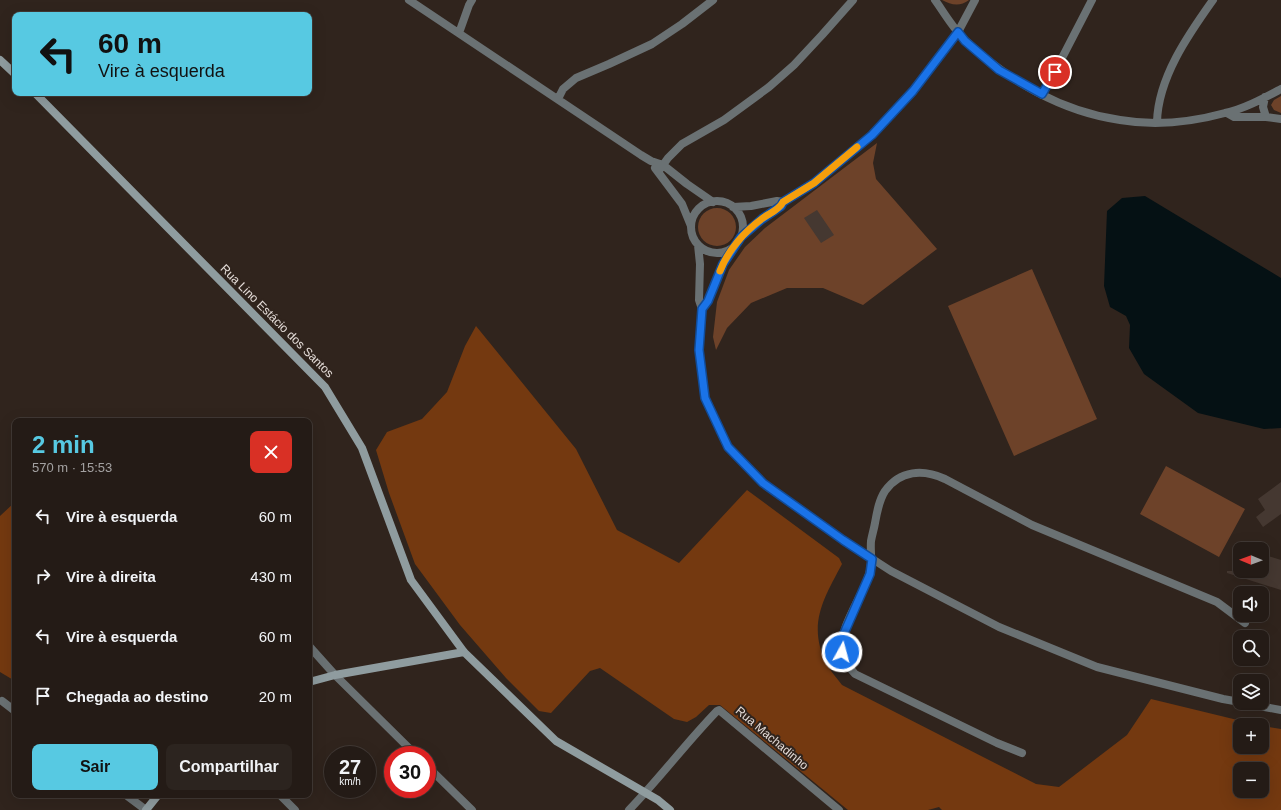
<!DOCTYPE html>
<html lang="pt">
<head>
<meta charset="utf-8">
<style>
	:root { --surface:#241b16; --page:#2c241f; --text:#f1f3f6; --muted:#a3a1a1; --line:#413935; --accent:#57c9e2 }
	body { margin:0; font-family:Arial,sans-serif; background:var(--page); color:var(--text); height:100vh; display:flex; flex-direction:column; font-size:15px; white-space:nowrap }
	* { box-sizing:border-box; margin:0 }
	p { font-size:13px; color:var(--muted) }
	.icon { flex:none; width:22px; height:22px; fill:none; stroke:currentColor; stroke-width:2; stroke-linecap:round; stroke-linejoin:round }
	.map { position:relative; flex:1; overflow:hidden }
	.drawer { position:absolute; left:12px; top:418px; width:300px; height:380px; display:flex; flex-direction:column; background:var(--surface); border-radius:8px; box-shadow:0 4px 16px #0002,0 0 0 1px var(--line) }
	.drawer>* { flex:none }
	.guide { position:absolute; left:12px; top:12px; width:300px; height:84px; border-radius:8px; box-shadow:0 4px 16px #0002,0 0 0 1px var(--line); background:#57c9e2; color:#111; overflow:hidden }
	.needle { width:26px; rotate:271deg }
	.controls { position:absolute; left:1233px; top:542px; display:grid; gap:8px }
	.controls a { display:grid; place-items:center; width:36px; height:36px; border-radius:8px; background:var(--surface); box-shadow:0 4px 16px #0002,0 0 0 1px var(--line); font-size:20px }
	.speed { position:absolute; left:324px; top:746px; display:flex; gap:8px; font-size:20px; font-weight:700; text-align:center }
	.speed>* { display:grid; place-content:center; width:52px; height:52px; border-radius:50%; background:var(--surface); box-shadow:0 4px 16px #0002,0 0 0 1px var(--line); line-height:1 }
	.speed small { font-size:10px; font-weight:400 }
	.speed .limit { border:6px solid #d22; background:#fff; color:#111 }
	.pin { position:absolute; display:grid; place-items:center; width:34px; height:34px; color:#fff; margin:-17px; border:2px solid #fff; border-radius:50%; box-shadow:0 1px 4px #0007 }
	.me { position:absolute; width:44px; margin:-22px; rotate:7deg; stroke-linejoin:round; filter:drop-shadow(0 0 3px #0008) }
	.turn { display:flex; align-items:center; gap:14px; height:84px; padding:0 20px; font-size:18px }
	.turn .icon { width:52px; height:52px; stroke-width:2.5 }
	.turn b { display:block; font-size:28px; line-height:34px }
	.round { display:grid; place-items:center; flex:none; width:42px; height:42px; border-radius:8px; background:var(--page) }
	.headline { display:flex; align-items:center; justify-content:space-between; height:68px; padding:0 20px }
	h1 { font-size:24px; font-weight:700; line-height:30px; color:var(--accent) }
	.cta { display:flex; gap:8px; margin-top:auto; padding:8px 20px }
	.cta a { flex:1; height:46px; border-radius:8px; background:var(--accent); color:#111; font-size:16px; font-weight:700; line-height:46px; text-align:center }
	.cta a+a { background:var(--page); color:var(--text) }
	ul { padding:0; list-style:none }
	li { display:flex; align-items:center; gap:12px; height:60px; padding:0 20px }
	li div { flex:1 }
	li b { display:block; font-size:15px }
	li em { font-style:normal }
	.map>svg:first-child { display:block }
	.green { fill:#6d4229 }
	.forest { fill:#743910; fill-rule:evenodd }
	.water { fill:#051114 }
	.building { fill:#453831 }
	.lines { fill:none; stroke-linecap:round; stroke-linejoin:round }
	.street { stroke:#6a7173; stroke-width:8 }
	.secondary { stroke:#8f9c9f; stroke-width:8 }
	.route-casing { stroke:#114b97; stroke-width:10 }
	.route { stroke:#1a73e8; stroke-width:7 }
	.slow { stroke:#f59e0b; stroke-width:7 }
	.labels { text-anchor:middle; stroke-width:4; stroke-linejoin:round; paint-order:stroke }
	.street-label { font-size:12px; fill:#e4dcd8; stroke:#30241d }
</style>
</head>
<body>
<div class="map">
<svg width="1281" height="810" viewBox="0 0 1281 810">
	<rect width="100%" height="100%" fill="#30241d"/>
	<path class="green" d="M942,0H969C960,7 951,5 942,0Z
		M1281,96V113L1274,110L1271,105L1274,100Z
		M877,143L873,163L876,179L937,249L863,305L823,288H787L751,303L727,328L716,350L713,337L717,302L729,270L745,247L765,228Z
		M698 227a19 19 0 1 1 38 0a19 19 0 1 1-38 0Z
		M1032,269L1097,419L1014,456L948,306Z
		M1166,466L1245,509L1219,557L1140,514Z"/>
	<path class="forest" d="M476,326L576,449L617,530L679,563L747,490L839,558L842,564C823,600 807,625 827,665C831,672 837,678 842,685L1036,784L1059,787L1127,735L1151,699L1258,725H1240V747H1262V726L1281,729V810H942L939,807L928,810H848L720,705H709L696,717L687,722L674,719L600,668L590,671L551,713L539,711L506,678L460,625L415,564L389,493L376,450L387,432L422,419L447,392L465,346ZM1240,769H1262V791H1240Z
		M15,502V681L0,672V516Z"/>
	<path class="water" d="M1145,196L1281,278V428L1264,429L1198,413L1144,374L1129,348L1130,325L1126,316L1110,307L1104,286L1107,211L1122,198Z"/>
	<path class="building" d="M817,210L834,235L821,243L804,218Z
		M1281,482V514L1263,527L1256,517L1265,510L1258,499Z
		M1262,554L1281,560V590L1227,573V571H1262Z"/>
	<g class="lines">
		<path class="street" d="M409,0L641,155L651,161L663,165L687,184L713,202
			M935,0C945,14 954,30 966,41C1008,81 1063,112 1120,120C1155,126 1192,122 1225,113C1244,109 1264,98 1281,89
			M459,33L469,5L472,0
			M1042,95L1048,85L1092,0
			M1265,97L1263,107L1266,117
			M558,99L563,89L576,78L609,64L652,44L682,24L713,0
			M1227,113L1234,117H1266L1281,119
			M1157,122C1158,78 1188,35 1213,0
			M655,168L682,204L691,226
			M658,172L668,158L682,144L724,120L769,87L794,65L822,35L853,0
			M691 227a26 26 0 1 1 52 0a26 26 0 1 1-52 0Z
			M733,207L751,206L777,201L783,202
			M741,237L762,219L781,206L783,202L814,183L872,135L913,91L958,32L975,0
			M698,245L700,264L699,300L702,309L699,350L705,398L728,447L763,483L843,540L891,571L999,627L1097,667L1223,699L1240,702
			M702,309L708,301L723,264L733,248
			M309,646L335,675L416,755
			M2,701L15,711
			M1243,703L1281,710
			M1022,753L997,743L855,674C849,667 843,660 842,650C839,627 863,596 869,574C873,563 870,552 871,541C872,535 874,529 875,523C877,512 879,500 885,491C900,470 923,469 945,479L1032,525L1217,602L1245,623
			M427,766L472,810
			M126,795L146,810
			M280,795L295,810
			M629,810C660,778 686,743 717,711L719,710L839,810"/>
		<path class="secondary" d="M0,60L15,74
			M35,93L325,387L362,448L411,580L464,652L556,741L658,800L670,810
			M309,682L335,675L464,652
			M146,810L158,795"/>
	</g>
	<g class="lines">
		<defs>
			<path id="route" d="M842,652V638L870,574L872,559L843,540L763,483L728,447L705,398L699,350L702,309L708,301L723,264L741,237L762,219L781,206L783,202L814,183L872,135L913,91L958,32L965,41L999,70L1042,94L1055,72"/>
		</defs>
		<use href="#route" class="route-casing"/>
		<use href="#route" class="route"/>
		<path class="slow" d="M720,271C728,250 745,231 763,218C770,213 779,210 783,202L814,183L857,147"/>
	</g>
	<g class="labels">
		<g class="street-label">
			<text transform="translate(277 321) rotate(45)" y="4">Rua Lino Estácio dos Santos</text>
			<text transform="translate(772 738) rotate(40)" y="4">Rua Machadinho</text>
		</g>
	</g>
</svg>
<div class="controls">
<a><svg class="needle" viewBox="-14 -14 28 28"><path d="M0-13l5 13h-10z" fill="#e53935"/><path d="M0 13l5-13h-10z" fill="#a3a1a1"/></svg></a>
<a><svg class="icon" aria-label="sound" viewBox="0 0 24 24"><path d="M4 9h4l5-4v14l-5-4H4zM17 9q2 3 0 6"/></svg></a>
<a><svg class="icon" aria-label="search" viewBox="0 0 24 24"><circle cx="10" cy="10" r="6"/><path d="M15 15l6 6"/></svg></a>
<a><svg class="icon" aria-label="layers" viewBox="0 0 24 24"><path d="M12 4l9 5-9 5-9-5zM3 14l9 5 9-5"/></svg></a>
<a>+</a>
<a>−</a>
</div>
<div class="speed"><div>27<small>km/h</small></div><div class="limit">30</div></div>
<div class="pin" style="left:1055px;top:72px;background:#d93025"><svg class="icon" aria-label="arrive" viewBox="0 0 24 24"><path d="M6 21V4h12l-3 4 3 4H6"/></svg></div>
<svg class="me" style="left:842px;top:652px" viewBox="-20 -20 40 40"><circle r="17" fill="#1a73e8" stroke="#fff" stroke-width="3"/><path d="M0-11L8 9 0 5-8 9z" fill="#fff"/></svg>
<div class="guide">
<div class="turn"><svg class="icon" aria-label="left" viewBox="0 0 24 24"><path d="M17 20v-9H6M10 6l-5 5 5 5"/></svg><div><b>60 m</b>Vire à esquerda</div></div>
</div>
<section class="drawer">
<div class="headline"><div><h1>2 min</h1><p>570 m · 15:53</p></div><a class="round" style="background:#d93025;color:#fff"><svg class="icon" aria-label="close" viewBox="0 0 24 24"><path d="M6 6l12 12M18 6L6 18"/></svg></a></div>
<ul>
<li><svg class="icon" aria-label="left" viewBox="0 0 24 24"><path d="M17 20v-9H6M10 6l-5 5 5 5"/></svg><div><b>Vire à esquerda</b></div><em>60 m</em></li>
<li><svg class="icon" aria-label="right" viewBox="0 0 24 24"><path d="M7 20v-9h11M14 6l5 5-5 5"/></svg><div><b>Vire à direita</b></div><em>430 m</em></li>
<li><svg class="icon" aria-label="left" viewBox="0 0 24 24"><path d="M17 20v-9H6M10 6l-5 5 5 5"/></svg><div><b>Vire à esquerda</b></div><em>60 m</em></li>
<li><svg class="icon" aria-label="arrive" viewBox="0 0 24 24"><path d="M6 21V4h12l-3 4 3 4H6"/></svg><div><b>Chegada ao destino</b></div><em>20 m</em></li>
</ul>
<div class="cta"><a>Sair</a><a>Compartilhar</a></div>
</section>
</div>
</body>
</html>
